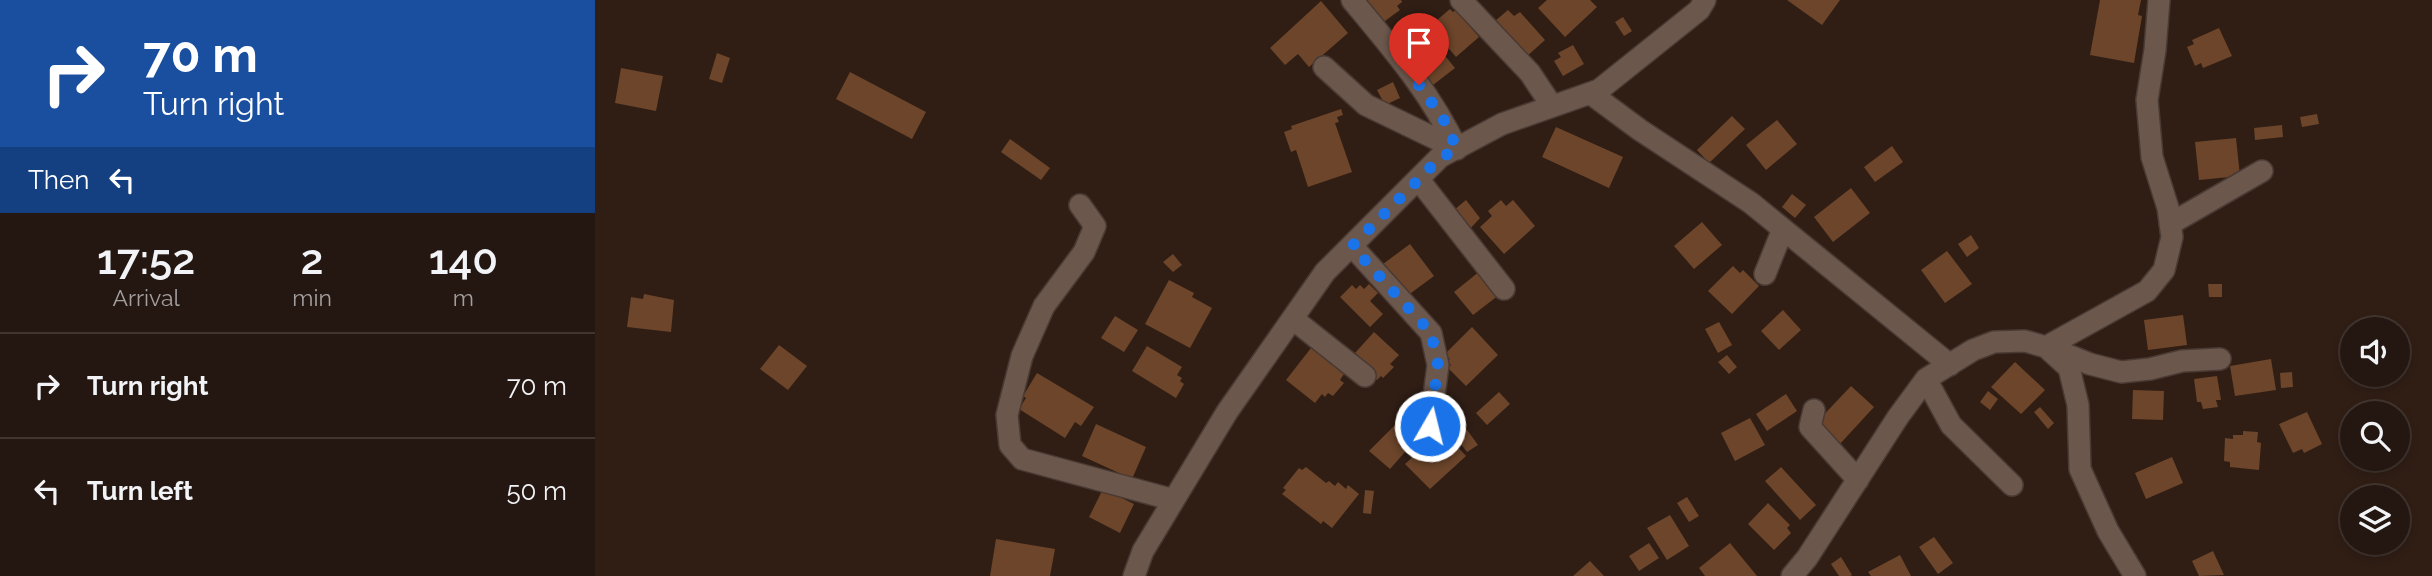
<!DOCTYPE html>
<html lang="en">
<head>
<meta charset="utf-8">
<style>
	:root { --surface:#241610; --page:#30231e; --text:#f1f3f6; --muted:#a39f9f; --line:#413530 }
	body { margin:0; font-family:Raleway,sans-serif; background:var(--page); color:var(--text); height:100vh; display:flex; flex-direction:column; font-size:26px; white-space:nowrap }
	* { box-sizing:border-box; margin:0 }
	p { font-size:23px; color:var(--muted) }
	.icon { flex:none; width:38px; height:38px; fill:none; stroke:currentColor; stroke-width:2; stroke-linecap:round; stroke-linejoin:round }
	.map { position:relative; flex:1; overflow:hidden }
	.details { display:flex; flex-direction:column; background:var(--surface); width:595px }
	.details>* { flex:none }
	.guide { background:#1a4fa0; color:#fff; overflow:hidden }
	.controls { position:absolute; left:1745px; top:317px; display:grid; gap:14px }
	.controls a { display:grid; place-items:center; width:70px; height:70px; border-radius:50%; background:var(--surface); box-shadow:0 4px 10px #0003,0 0 0 2px var(--line); font-size:35px }
	.pin { position:absolute; display:grid; place-items:center; width:60px; height:60px; color:#fff; margin:-72px -30px; border-radius:50% 50% 50% 0; rotate:-45deg; box-shadow:0 0 7px #0007 }
	.pin .icon { rotate:45deg }
	.me { position:absolute; width:77px; margin:-38px; rotate:8deg; stroke-linejoin:round; filter:drop-shadow(0 0 5px #0008) }
	.turn { display:flex; align-items:center; gap:24px; height:147px; padding:0 28px; font-size:32px }
	.turn .icon { width:91px; height:91px; stroke-width:2.5 }
	.turn b { display:block; font-size:49px; line-height:60px }
	.then { display:flex; align-items:center; height:66px; padding:0 28px; background:#0003; gap:14px; font-size:26px }
	.eta { display:flex; justify-content:space-evenly; align-items:center; height:119px; text-align:center }
	.eta b { font-size:42px; font-weight:600; line-height:49px }
	ul { padding:0; list-style:none }
	li { display:flex; align-items:center; gap:21px; height:105px; padding:0 28px; border-top:2px solid var(--line) }
	li div { flex:1 }
	li b { display:block; font-size:26px }
	li em { font-style:normal }
	main { display:flex; flex:1; min-height:0 }
	.map>svg:first-child { display:block }
	.building { fill:#6c452a }
	.lines { fill:none; stroke-linecap:round; stroke-linejoin:round }
	.minor-casing { stroke:#493a34; stroke-width:24 }
	.minor { stroke:#6c574c; stroke-width:21 }
	.route { stroke:#1a73e8; stroke-width:12; stroke-dasharray:0 21.6 }
</style>
</head>
<body>
<main>
<section class="details">
<div class="guide">
<div class="turn"><svg class="icon" aria-label="right" viewBox="0 0 24 24"><path d="M7 20v-9h11M14 6l5 5-5 5"/></svg><div><b>70 m</b>Turn right</div></div>
<div class="then">Then<svg class="icon" aria-label="left" viewBox="0 0 24 24"><path d="M17 20v-9H6M10 6l-5 5 5 5"/></svg></div>
</div>
<div class="eta">
<div><b>17:52</b><p>Arrival</p></div>
<div><b>2</b><p>min</p></div>
<div><b>140</b><p>m</p></div>
</div>
<ul>
<li><svg class="icon" aria-label="right" viewBox="0 0 24 24"><path d="M7 20v-9h11M14 6l5 5-5 5"/></svg><div><b>Turn right</b></div><em>70 m</em></li>
<li><svg class="icon" aria-label="left" viewBox="0 0 24 24"><path d="M17 20v-9H6M10 6l-5 5 5 5"/></svg><div><b>Turn left</b></div><em>50 m</em></li>
</ul>
</section>
<div class="map">
<svg width="1837" height="576" viewBox="0 0 1837 576">
	<rect width="100%" height="100%" fill="#301e15"/>
	<path class="building" d="M765,0H806L807,2L802,6L805,10L783,26Z
		M952,0H995L1002,7L970,37L943,8Z
		M1192,0H1245L1227,25Z
		M1505,0H1546L1543,15L1547,16L1539,63L1495,55Z
		M726,1L753,33L714,67L703,54L690,65L675,48Z
		M855,9L858,12L861,10L884,37L861,57L835,26Z
		M913,10L919,16L925,12L950,40L931,57L900,21Z
		M1028,17L1037,31L1029,36L1020,22Z
		M1624,28L1637,56L1608,68L1606,63L1600,66L1592,47L1599,44L1597,40Z
		M829,30L860,68L838,85L815,57L834,42L832,39L827,44L823,39L826,37L824,35Z
		M978,45L989,64L968,76L959,61L966,57L963,53Z
		M122,53L135,58L127,83L114,79Z
		M26,68L68,76L61,111L20,103Z
		M255,72L331,112L317,139L241,99Z
		M798,82L805,98L790,105L782,90Z
		M746,109L748,115L742,117L744,122L740,123L757,172L713,187L701,150L696,152L689,132L697,129L696,126Z
		M1722,114L1724,124L1707,127L1705,117Z
		M1137,116L1150,129L1114,163L1102,150Z
		M1182,120L1202,144L1171,170L1151,145Z
		M1687,125L1688,137L1660,140L1659,128Z
		M961,127L1028,157L1014,188L947,157Z
		M1641,138L1645,176L1604,180L1600,142Z
		M415,139L455,168L446,180L406,152Z
		M1297,146L1308,162L1280,182L1269,167Z
		M1256,188L1275,213L1238,242L1219,217Z
		M1197,194L1211,205L1200,218L1187,207Z
		M871,200L885,218L874,230L859,210Z
		M906,200L911,206L918,200L940,226L909,254L885,227L897,216L893,211Z
		M1107,222L1127,245L1099,269L1079,246Z
		M1376,235L1384,248L1372,257L1363,244Z
		M815,244L839,276L812,296L788,264Z
		M1352,251L1377,284L1350,303L1326,270Z
		M578,254L587,265L578,272L568,262Z
		M1138,266L1145,273L1148,270L1164,286L1137,314L1113,291Z
		M885,271L904,295L878,315L859,292Z
		M574,280L599,293L597,297L617,308L595,348L550,324Z
		M774,284L783,293L775,301L788,314L775,327L745,297L757,285L761,289L765,285L769,289Z
		M1613,284H1627V297H1614Z
		M49,294L79,300L76,332L32,327L36,297L48,299Z
		M1188,310L1206,330L1184,350L1166,331Z
		M1588,315L1592,345L1553,350L1549,320Z
		M520,316L543,330L529,352L506,338Z
		M1124,322L1137,345L1123,353L1110,329Z
		M877,327L903,355L871,386L853,368L856,365L852,361L855,359L850,354Z
		M779,332L804,355L795,364L799,367L788,378L786,376L782,380L760,360L764,356L760,353Z
		M184,345L212,366L193,390L165,369Z
		M552,346L587,367L582,375L587,378L585,381L589,384L581,398L537,371Z
		M716,348L749,374L745,380L749,383L738,396L733,393L730,397L727,394L720,403L691,380Z
		M1132,355L1142,367L1134,374L1123,362Z
		M1676,359L1681,390L1640,396L1635,366Z
		M1420,362L1450,390L1426,414L1396,387Z
		M1697,372L1698,387L1686,388L1685,373Z
		M442,373L499,407L486,426L480,422L470,438L424,409L431,398L428,396Z
		M1622,376L1626,400H1621L1623,407L1608,409L1606,402H1602L1599,379Z
		M1256,386L1279,407L1244,445L1221,423Z
		M1538,390L1569,391L1568,420L1537,419Z
		M1393,391L1403,399L1395,410L1385,402Z
		M904,392L915,404L892,425L881,413Z
		M1191,394L1202,411L1172,431L1161,414Z
		M1445,407L1459,423L1453,429L1439,412Z
		M1712,412L1727,444L1709,453L1707,449L1698,453L1684,424Z
		M1155,418L1170,445L1140,461L1126,433Z
		M803,422L809,429L812,425L821,433L814,441L817,444L795,469L774,451Z
		M501,424L551,447L537,479L487,456Z
		M870,427L883,445L872,452L859,435Z
		M847,430L871,456L835,489L810,464Z
		M1648,431L1663,432L1662,442L1666,443L1664,470L1635,467V462L1629,461L1630,438L1638,439V435H1648Z
		M1577,457L1588,483L1551,499L1540,473Z
		M711,467L731,483L734,481L740,486L743,482L751,489L753,485L764,494L737,528L728,521L726,524L687,494L691,490L688,488L704,468L707,470Z
		M1186,467L1221,505L1205,520L1170,481Z
		M508,489L539,504L525,533L494,517Z
		M770,490L779,491L776,514L768,513Z
		M1092,497L1104,516L1094,522L1082,503Z
		M1173,503L1195,525L1192,528L1196,533L1179,550L1153,524Z
		M1075,515L1094,546L1072,560L1052,528Z
		M1339,537L1358,563L1343,574L1324,547Z
		M401,539L460,549L455,576H395Z
		M1054,543L1064,558L1044,571L1034,556Z
		M1135,543L1162,576H1110L1104,568Z
		M1618,551L1629,575L1604,576L1597,561Z
		M1305,555L1316,576H1276L1273,572Z
		M1246,557L1257,575L1255,576H1244L1236,564Z
		M995,561L1009,576H978Z"/>
	<g class="lines">
		<defs>
			<path id="minor" d="M757,0C796,47 836,93 862,149
				M866,0L935,73L957,106
				M729,67L771,105L862,149
				M995,93L1045,130L1156,203L1355,365
				M824,180L909,289
				M485,205L500,226L489,252L449,306L427,356L412,415L415,445L427,459L579,500
				M1575,224L1667,171
				M757,246L836,333L843,365L835,426
				M1170,274L1188,229
				M698,319L770,376
				M1451,347L1552,291L1569,270L1577,237L1573,208L1557,157L1552,100L1560,50L1564,0
				M1460,350L1495,364L1526,372L1555,369L1587,361L1625,359
				M1331,379L1356,425L1417,485
				M1219,410L1215,427L1263,480
				M539,576L548,551L632,412L730,272L845,157L907,124L1004,90L1104,10L1110,0
				M1197,576L1212,558L1303,417L1331,379L1378,350L1399,342L1430,341L1451,347L1474,368L1483,405L1485,469L1513,531L1540,576"/>
		</defs>
		<use href="#minor" class="minor-casing"/>
		<use href="#minor" class="minor"/>
	</g>
	<g class="lines">
		<path class="route" d="M824,85L848,118L862,149L845,158L757,246L836,333L843,365L835,426"/>
	</g>
</svg>
<div class="controls">
<a><svg class="icon" aria-label="sound" viewBox="0 0 24 24"><path d="M4 9h4l5-4v14l-5-4H4zM17 9q2 3 0 6"/></svg></a>
<a><svg class="icon" aria-label="search" viewBox="0 0 24 24"><circle cx="10" cy="10" r="6"/><path d="M15 15l6 6"/></svg></a>
<a><svg class="icon" aria-label="layers" viewBox="0 0 24 24"><path d="M12 4l9 5-9 5-9-5zM3 14l9 5 9-5"/></svg></a>
</div>
<div class="pin" style="left:824px;top:85px;background:#d93025"><svg class="icon" aria-label="arrive" viewBox="0 0 24 24"><path d="M6 21V4h12l-3 4 3 4H6"/></svg></div>
<svg class="me" style="left:835px;top:426px" viewBox="-20 -20 40 40"><circle r="17" fill="#1a73e8" stroke="#fff" stroke-width="3"/><path d="M0-11L8 9 0 5-8 9z" fill="#fff"/></svg>
</div>
</main>
</body>
</html>
